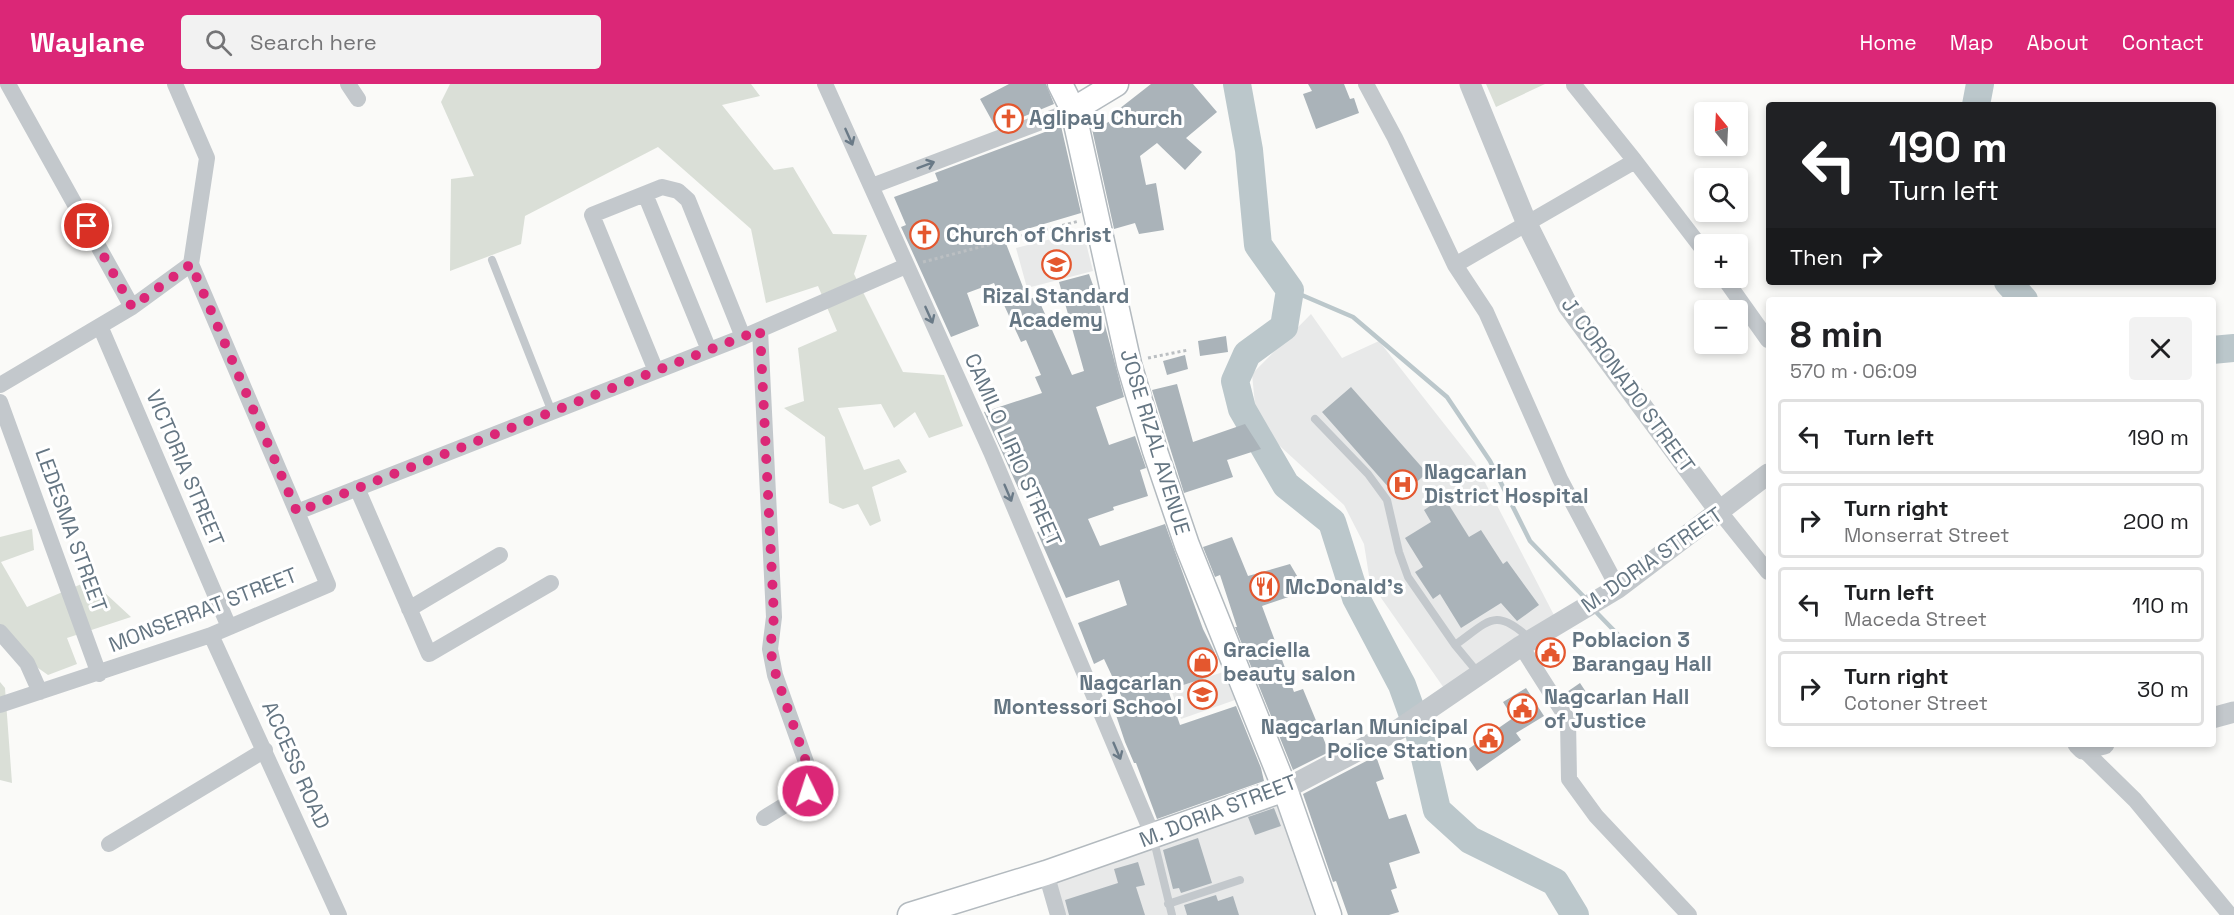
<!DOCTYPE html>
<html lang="en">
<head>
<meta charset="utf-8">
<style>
	:root { --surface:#fff; --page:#f2f2f2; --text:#202124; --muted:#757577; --line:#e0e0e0; --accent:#db2777 }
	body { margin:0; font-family:"Space Grotesk",sans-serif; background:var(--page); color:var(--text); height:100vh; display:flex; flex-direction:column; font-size:22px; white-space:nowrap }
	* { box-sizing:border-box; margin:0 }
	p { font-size:20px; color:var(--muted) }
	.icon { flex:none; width:33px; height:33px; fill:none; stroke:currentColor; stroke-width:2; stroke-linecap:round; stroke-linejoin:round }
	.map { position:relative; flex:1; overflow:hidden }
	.side { position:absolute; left:1766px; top:213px; width:450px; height:450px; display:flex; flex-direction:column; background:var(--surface); border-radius:6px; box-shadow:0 3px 9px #0003 }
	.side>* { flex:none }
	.top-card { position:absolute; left:1766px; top:18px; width:450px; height:183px; border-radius:6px; box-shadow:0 3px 9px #0003; background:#202124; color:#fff; overflow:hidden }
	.needle { width:39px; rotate:342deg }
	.tools { position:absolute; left:1694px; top:18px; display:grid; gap:12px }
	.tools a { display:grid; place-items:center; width:54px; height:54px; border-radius:6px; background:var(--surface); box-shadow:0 3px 9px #0003; font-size:30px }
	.pin { position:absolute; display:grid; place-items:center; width:51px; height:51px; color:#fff; margin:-26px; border:3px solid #fff; border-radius:50%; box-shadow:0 2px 6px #0007 }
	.me { position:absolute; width:66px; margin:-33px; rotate:356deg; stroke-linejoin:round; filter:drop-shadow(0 0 4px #0008) }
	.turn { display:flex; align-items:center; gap:21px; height:126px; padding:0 24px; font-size:27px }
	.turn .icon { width:78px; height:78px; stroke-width:2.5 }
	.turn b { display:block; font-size:42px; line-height:51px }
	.then { display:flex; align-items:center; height:57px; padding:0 24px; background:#0003; gap:12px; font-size:22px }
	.round { display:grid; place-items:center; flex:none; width:63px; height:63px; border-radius:6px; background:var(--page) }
	.overview { display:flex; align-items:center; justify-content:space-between; height:102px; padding:0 24px }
	h1 { font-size:36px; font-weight:800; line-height:45px }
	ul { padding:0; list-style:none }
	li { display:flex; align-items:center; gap:18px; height:75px; margin:0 12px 9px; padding:0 12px; border:3px solid var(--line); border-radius:6px }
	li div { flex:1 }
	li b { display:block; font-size:22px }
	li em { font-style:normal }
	header { display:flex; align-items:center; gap:36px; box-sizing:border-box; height:84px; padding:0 30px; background:var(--accent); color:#fff }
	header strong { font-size:28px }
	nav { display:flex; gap:33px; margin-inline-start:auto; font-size:21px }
	.search { width:420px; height:54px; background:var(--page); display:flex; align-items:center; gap:15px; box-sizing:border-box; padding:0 21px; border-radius:6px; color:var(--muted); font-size:22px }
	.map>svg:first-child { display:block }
	.built { fill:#e8e9e9 }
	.green { fill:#dadfd7 }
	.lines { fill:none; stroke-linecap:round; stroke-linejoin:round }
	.stream { stroke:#bbc7cb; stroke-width:4.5 }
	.river { stroke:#bbc7cb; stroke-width:28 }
	.building { fill:#aab3b9 }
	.secondary-casing { stroke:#b3babf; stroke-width:27 }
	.path { stroke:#bbbfc2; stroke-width:3; stroke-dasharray:3 3; stroke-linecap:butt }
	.service { stroke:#c3c8cc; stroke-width:8 }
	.minor { stroke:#c3c8cc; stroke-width:16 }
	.tertiary { stroke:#c3c8cc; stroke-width:21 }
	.secondary { stroke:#fff; stroke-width:24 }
	.oneway { stroke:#6a7a87 }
	.route { stroke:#db2777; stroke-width:10; stroke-dasharray:0 18 }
	.labels { text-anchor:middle; stroke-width:6; stroke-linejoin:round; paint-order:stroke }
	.poi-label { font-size:21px; font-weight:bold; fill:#657683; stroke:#fff; text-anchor:start }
	.street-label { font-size:21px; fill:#657683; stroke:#fff }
</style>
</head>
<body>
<header>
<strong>Waylane</strong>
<div class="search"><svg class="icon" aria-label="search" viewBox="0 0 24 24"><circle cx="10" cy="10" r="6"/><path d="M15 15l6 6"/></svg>Search here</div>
<nav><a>Home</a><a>Map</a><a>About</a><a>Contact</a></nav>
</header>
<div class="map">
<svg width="2234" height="831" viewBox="0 0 2234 831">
	<rect width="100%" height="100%" fill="#fafaf8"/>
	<path class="built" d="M1083,147L1093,187L1027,204L1016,164Z
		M1311,230L1342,274L1379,257L1475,379L1556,535L1446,607L1370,498L1364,460L1344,421L1257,341L1252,290Z
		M1223,588L1235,616L1181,635L1171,605Z
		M1278,716L1318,831H1066L1054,799Z"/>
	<path class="green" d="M450,0H751L760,12L722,21L774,86L793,83L833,150L867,151L854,190L903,288L944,291L963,342L929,354L915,328L894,344L881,320L838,324L864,386L899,375L907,388L872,403L881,437L870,442L858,420L843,425L829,419L825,353L784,324L804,317L798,264L837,247L818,202L766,219L751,145L658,63L525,132L521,160L450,187L451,95L474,92L441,18Z
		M1486,0H1545L1496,23Z
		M32,445L34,466L1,478L27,523L91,496L131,533L67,554L77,580L48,591L0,557V453Z
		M0,598L5,604L12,699L0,696Z"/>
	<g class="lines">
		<path class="stream" d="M1290,206L1353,233L1447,313L1490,377L1530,457L1587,516
			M1597,529L1630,563"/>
		<path class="river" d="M1237,0L1249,66L1258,161L1290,206L1284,243L1247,270L1235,297L1242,325L1286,401L1332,438L1356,514L1402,601L1419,648L1437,726L1470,756L1555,798L1575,831
			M1976,21L1980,0
			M2008,198L2024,216
			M2212,266L2234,264"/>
	</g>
	<path class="building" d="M1009,0H1046L1054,20L996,44L980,15Z
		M1151,0H1193L1217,28L1186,54L1202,68L1185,86L1157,59L1140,72L1146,101L1156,99L1164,146L1139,150L1135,139L1114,145L1092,45L1116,35L1119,25Z
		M1308,0H1344L1350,15L1354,14L1359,29L1316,45L1303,10L1312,7Z
		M1061,42L1081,129L1003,152L1028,216L1037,212L1072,291L1084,287L1059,198L1089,190L1098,215L1124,313L1096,323L1109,361L1135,352L1146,384L1140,386L1148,412L1113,423L1114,426L1088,435L1100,462L1165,440L1203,545L1215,569L1212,570L1213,574L1203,577L1208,593L1168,606L1180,641L1236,622L1261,684L1264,697L1157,735L1136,679H1134L1125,658L1115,628L1127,624L1104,575L1094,580L1078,539L1127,521L1119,496L1066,514L1037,448L1048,444L1031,401L1019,406L984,328L1042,309L1035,293L1041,291L1026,256L1021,258L994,199L967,209L979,242L951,253L901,143L906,141L894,113L938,97L935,89Z
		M1226,252L1228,268L1200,272L1198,257Z
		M1185,271L1188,285L1167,291L1163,277Z
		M1177,300L1193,358L1245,340L1261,365L1227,376L1233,393L1184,409L1152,306Z
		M1351,303L1427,389L1398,414L1322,328Z
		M1444,413L1469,453L1481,446L1503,480L1507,477L1539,521L1517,537L1501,519L1461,544L1440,510L1433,515L1415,488L1423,483L1405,454L1431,438L1424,426Z
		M1232,453L1248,492L1290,480L1306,507L1262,522L1294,608L1303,605L1329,668L1293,686L1235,543H1237L1220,491L1215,493L1203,463Z
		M1554,557L1563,568L1548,579L1539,567Z
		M1580,599L1592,617L1575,628L1564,610Z
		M1526,604L1544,632L1516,649L1521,656L1477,687L1464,668L1513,634L1503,618Z
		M1376,672L1384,695L1376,698L1389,735L1406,730L1420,769L1389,779L1397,804L1391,806L1399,828L1389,831H1348L1336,797L1333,798L1303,710Z
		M1274,724L1281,742L1255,751L1248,733Z
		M1198,754L1212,799L1181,809L1179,804L1173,805L1163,766Z
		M1138,778L1145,801L1136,803L1145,831H1069L1065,816L1118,799L1114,785Z
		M1216,811L1218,817L1233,812L1239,831H1187L1184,821Z"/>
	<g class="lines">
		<defs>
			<path id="secondary" d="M1060,0L1073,26L1129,280L1155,367L1187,461L1285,705L1329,831
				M1073,26L1116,0
				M910,831L1046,789L1285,705"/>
		</defs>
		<use href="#secondary" class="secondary-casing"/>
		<path class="path" d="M923,178L1079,137
			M1148,274L1188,266"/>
		<path class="service" d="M492,176L552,328
			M1315,335L1368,390L1387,416L1399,468L1408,493L1455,561L1479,590
			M1455,561C1489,537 1495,522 1530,555
			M1153,753L1172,831
			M1168,820L1240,796"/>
		<path class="minor" d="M8,0L132,223
			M175,0L207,74L191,180
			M348,0L358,15
			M825,0L991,368L1153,752
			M1366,0L1395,54L1455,181L1486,228L1560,395L1618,504
			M1574,1L1635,77L1704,167
			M872,102L1073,26
			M645,110L709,266
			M1455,181L1635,77
			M1724,194L1768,256
			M100,242L229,543
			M760,246L774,533L770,565L775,591L811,692L808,707L764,734
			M656,287L592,131L662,103L678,107L688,116L743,253
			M0,301L132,223L191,180
			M0,318L99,590
			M357,404L429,570L551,499
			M297,428L743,253L906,182
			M1720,428L1768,488
			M409,525L500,471
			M0,548L27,579L40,608
			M211,551L339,831
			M1521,562L1568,636L1569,695L1596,732L1689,831
			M0,621L211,551L328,501L191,180
			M2083,665L2135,716L2230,831
			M109,760L265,666
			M1046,789L1058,831"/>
		<path class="tertiary" d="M1470,0L1527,140L1568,222L1720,428
			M2212,634L2234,628
			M2078,660L2083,665L2104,660
			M1285,705L1401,644L1521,562L1618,504L1768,390"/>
		<use href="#secondary" class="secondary"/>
	</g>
	<defs><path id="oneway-shaft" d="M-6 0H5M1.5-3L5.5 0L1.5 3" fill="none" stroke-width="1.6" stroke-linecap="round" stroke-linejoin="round" transform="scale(1.5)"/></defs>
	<g class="oneway">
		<use href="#oneway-shaft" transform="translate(849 53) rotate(66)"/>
		<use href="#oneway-shaft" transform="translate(926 81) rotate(-21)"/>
		<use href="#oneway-shaft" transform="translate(929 231) rotate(66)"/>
		<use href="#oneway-shaft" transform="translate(1008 409) rotate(67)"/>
		<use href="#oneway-shaft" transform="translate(1117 667) rotate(67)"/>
	</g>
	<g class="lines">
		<path class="route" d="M87,142L132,223L191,180L297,428L760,246L774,533L770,565L776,591L811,692L808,707"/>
	</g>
	<defs>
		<symbol id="church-ring" viewBox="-11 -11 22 22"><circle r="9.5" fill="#fff" stroke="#e4572e" stroke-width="1.5"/><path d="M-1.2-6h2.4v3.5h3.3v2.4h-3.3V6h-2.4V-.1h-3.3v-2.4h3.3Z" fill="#e4572e"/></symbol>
		<symbol id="school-ring" viewBox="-11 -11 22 22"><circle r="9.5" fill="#fff" stroke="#e4572e" stroke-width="1.5"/><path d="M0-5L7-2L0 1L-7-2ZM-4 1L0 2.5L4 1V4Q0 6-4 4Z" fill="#e4572e"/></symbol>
		<symbol id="hospital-ring" viewBox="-11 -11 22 22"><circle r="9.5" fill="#fff" stroke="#e4572e" stroke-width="1.5"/><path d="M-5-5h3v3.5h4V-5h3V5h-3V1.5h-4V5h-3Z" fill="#e4572e"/></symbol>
		<symbol id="restaurant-ring" viewBox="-11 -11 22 22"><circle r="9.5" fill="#fff" stroke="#e4572e" stroke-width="1.5"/><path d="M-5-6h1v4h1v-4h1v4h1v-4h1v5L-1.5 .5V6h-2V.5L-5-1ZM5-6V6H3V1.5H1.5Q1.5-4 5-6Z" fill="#e4572e"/></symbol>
		<symbol id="civic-ring" viewBox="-11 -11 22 22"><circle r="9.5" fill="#fff" stroke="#e4572e" stroke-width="1.5"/><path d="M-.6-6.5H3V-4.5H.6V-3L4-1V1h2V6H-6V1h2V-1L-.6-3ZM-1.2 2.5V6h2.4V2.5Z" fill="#e4572e"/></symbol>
		<symbol id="shop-ring" viewBox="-11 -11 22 22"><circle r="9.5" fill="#fff" stroke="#e4572e" stroke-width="1.5"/><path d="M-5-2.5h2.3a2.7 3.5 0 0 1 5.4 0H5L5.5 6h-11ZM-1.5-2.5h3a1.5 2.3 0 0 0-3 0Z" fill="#e4572e"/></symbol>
	</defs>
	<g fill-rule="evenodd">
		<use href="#church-ring" x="992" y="18" width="33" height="33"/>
		<use href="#church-ring" x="908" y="134" width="33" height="33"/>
		<use href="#school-ring" x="1040" y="164" width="33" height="33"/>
		<use href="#hospital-ring" x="1386" y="384" width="33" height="33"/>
		<use href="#restaurant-ring" x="1248" y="486" width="33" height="33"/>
		<use href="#civic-ring" x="1534" y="552" width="33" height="33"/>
		<use href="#shop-ring" x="1186" y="562" width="33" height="33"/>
		<use href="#school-ring" x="1186" y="594" width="33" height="33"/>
		<use href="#civic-ring" x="1506" y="608" width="33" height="33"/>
		<use href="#civic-ring" x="1472" y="638" width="33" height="33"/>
	</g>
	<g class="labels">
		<g class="poi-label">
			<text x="1029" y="41">Aglipay Church</text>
			<text x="946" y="158">Church of Christ</text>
			<text x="1056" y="219" text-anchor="middle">Rizal Standard<tspan x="1056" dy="24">Academy</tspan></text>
			<text x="1424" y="395">Nagcarlan<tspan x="1424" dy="24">District Hospital</tspan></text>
			<text x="1285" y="510">McDonald's</text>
			<text x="1572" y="563">Poblacion 3<tspan x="1572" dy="24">Barangay Hall</tspan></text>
			<text x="1223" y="573">Graciella<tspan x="1223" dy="24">beauty salon</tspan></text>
			<text x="1182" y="606" text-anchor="end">Nagcarlan<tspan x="1182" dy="24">Montessori School</tspan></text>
			<text x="1544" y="620">Nagcarlan Hall<tspan x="1544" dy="24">of Justice</tspan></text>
			<text x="1468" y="650" text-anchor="end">Nagcarlan Municipal<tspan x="1468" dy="24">Police Station</tspan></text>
		</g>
		<g class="street-label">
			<text transform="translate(1628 301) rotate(54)" y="7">J. CORONADO STREET</text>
			<text transform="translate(1155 358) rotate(73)" y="7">JOSE RIZAL AVENUE</text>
			<text transform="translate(1013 366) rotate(66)" y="7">CAMILO LIRIO STREET</text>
			<text transform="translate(185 384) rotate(67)" y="7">VICTORIA STREET</text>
			<text transform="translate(71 446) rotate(70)" y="7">LEDESMA STREET</text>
			<text transform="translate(1652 476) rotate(-35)" y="7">M. DORIA STREET</text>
			<text transform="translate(203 526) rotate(-21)" y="7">MONSERRAT STREET</text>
			<text transform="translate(296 681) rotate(66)" y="7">ACCESS ROAD</text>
			<text transform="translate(1218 727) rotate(-21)" y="7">M. DORIA STREET</text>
		</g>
	</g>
</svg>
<div class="tools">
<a><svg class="needle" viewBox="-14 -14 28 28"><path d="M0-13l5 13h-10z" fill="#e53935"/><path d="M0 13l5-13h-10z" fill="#757577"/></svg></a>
<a><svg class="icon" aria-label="search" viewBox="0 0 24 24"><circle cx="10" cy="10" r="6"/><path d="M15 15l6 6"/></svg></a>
<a>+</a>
<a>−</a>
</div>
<div class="pin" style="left:87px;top:142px;background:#d93025"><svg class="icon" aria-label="arrive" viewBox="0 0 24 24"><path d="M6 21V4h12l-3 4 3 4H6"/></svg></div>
<svg class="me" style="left:808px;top:707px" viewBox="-20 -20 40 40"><circle r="17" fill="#db2777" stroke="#fff" stroke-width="3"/><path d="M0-11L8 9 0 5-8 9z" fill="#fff"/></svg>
<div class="top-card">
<div class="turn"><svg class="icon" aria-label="left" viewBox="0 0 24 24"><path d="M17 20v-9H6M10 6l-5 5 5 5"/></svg><div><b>190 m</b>Turn left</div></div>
<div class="then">Then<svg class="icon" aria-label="right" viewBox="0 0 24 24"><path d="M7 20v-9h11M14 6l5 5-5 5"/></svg></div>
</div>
<section class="side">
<div class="overview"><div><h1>8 min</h1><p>570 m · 06:09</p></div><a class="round"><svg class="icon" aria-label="close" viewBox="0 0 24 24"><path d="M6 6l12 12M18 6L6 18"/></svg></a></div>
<ul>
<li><svg class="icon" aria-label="left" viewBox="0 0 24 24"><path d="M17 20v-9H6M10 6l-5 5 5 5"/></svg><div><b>Turn left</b></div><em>190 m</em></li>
<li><svg class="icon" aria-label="right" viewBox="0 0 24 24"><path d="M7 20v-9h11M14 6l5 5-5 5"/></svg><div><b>Turn right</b><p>Monserrat Street</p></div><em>200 m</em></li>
<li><svg class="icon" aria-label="left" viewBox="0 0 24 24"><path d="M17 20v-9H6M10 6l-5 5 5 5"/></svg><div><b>Turn left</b><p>Maceda Street</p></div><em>110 m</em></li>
<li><svg class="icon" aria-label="right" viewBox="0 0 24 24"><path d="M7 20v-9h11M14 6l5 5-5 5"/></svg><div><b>Turn right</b><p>Cotoner Street</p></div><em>30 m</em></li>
</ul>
</section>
</div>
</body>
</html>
